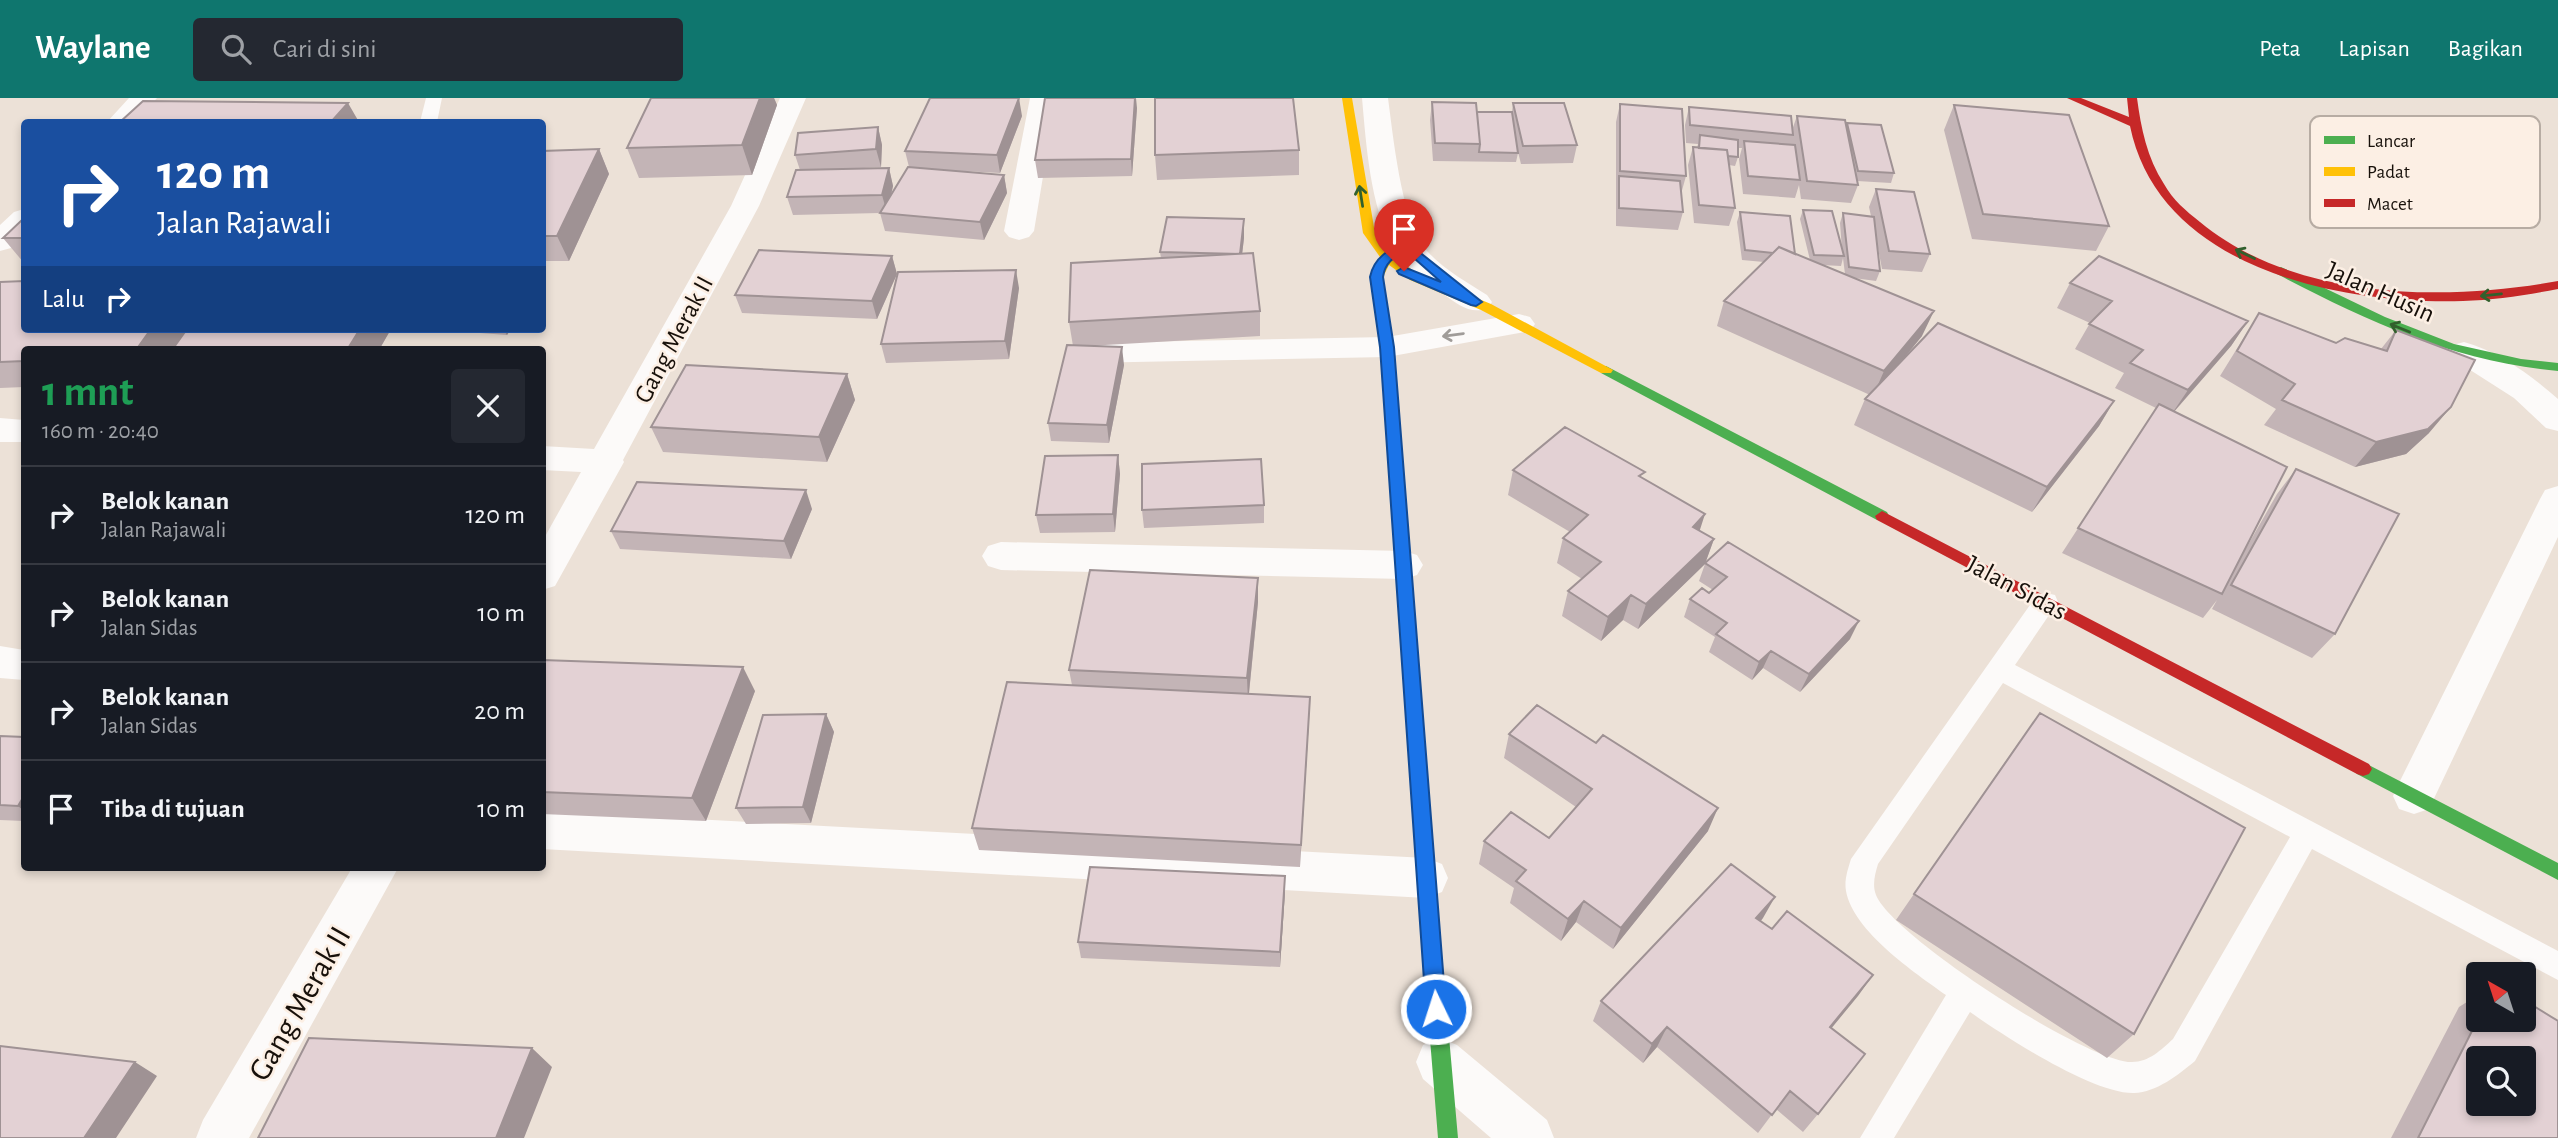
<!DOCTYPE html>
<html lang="id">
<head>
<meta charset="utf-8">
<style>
	:root { --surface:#171b24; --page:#242831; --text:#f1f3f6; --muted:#9ea1a6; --line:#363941; --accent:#0f766e }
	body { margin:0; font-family:"Alegreya Sans",sans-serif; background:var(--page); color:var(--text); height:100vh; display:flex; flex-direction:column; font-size:26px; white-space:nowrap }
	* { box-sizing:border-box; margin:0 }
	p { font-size:23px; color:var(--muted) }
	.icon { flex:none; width:38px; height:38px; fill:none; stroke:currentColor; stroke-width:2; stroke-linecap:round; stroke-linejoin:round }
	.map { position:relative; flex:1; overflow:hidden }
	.sheet { position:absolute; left:21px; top:248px; width:525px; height:525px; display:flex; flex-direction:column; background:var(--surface); border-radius:7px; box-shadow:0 4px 10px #0003 }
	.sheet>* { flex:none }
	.guide { position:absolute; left:21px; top:21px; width:525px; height:214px; border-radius:7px; box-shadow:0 4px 10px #0003; background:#1a4fa0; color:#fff; overflow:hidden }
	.needle { width:46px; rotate:321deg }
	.buttons { position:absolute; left:2466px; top:864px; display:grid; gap:14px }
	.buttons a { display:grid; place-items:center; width:70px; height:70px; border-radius:7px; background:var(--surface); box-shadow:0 4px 10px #0003; font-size:35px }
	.pin { position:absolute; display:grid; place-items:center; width:60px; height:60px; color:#fff; margin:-72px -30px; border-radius:50% 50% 50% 0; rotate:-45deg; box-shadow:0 0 7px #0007 }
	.pin .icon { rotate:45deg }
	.me { position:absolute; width:77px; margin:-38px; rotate:356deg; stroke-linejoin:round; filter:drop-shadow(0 0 5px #0008) }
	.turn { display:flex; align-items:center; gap:24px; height:147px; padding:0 21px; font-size:32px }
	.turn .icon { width:91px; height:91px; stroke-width:2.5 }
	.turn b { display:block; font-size:49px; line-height:60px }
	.then { display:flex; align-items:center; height:66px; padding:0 21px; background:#0003; gap:14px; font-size:26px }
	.round { display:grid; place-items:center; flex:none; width:74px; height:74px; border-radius:7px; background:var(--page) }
	.overview { display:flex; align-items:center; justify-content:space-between; height:119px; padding:0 21px }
	h1 { font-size:42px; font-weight:600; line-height:52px; color:#1e9e55 }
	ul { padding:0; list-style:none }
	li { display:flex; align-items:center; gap:21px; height:98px; padding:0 21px; border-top:2px solid var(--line) }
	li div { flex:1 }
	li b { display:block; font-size:26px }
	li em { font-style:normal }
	header { display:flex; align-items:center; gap:42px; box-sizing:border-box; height:98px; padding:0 35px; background:var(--accent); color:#fff }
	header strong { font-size:33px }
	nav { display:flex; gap:38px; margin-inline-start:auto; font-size:24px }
	.search { width:490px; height:63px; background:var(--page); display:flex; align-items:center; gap:18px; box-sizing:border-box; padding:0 24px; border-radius:7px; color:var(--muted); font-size:26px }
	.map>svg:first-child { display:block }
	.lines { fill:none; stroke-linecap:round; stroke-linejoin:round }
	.lane { fill:#fcfaf9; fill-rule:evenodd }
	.street { fill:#fcfaf9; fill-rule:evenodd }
	.fast { fill:#4caf50; fill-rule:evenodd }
	.slow { fill:#ffc107; fill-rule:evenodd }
	.jam { fill:#c62828; fill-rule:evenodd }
	.wall { fill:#c3b4b6; fill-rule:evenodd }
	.shaded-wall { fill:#9f9294 }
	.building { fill:#e3d1d4; stroke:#9f9294; stroke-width:2; fill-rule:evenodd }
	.oneway { stroke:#32602d }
	.oneway2 { stroke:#a09c99 }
	.route { fill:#1a73e8; stroke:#114b97; stroke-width:2 }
	.labels { text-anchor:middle; stroke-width:5; stroke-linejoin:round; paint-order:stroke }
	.street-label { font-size:26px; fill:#17100a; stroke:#fcefe4 }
	.near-street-label { font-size:32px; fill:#17100a; stroke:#fcefe4 }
	.key { fill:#fcefe4; stroke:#b7aca3; stroke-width:2 }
	.key-label { font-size:19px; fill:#17100a }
</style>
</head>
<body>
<header>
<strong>Waylane</strong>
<div class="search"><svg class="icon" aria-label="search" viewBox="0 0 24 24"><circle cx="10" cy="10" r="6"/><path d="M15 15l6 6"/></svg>Cari di sini</div>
<nav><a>Peta</a><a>Lapisan</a><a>Bagikan</a></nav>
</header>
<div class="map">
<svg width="2558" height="1040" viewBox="0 0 2558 1040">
	<rect width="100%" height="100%" fill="#ece1d7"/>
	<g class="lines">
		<path class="lane" d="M426,0H442L437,24H420Z
			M2046,495L2055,497L2058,504L2015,567L2558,853V882L2312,751L2195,963C2178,977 2157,994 2134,995C2093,996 2004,938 1970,914L1894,1040H1860L1946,897C1915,875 1853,833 1846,793C1844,782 1848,771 1851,761L2037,497ZM2003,585L2290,739L2173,941C2161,952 2149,964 2132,964C2088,965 1892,838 1876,797C1872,787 1875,776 1878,766Z"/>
		<path class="street" d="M129,0H157L135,24H107Z
			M780,0H806L759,108L623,362L624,364L555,488L542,492V444L581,374L542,372V348L594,351L731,108Z
			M1030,0H1056L1034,133L1029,139L1019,142L1009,139L1004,133Z
			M1362,0H1388C1393,37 1401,118 1423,148C1439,169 1465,183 1487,197L1492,204L1487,211C1468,216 1458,206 1443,196C1424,183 1404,168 1393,148C1370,109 1366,44 1362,0Z
			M24,111V136L11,150L0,153V127L14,114Z
			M1519,216L1530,219L1535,226L1530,233L1387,259L1084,265L1073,262L1068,255L1073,248L1084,245L1387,239Z
			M2464,244C2498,253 2532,278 2558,301V333L2546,330L2514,300L2453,261L2448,254L2453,247Z
			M0,320L24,322V344H0Z
			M2558,388V439L2429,711L2414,716L2399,711L2393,698L2399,685L2540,401L2545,392Z
			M1001,444L1404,453L1417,457L1423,467L1417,477L1404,481L1001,472L988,468L982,458L988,448Z
			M0,548L24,552V582L0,580Z
			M542,713L1426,760L1442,766L1448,780L1442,794L1426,800L542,751Z
			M352,770H398L249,1040H196L203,1022Z
			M1440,940L1457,947L1547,1022L1554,1040H1491L1423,981L1416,964L1423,947Z"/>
		<path class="fast" d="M2281,169L2385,219L2454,246L2521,261L2558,265V273C2453,263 2369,224 2277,176V170Z
			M1606,268L1887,414L1889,418L1887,422H1877L1601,275V269Z
			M2363,664L2558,765V782L2357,676L2354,671L2357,666Z
			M1427,784L1433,786L1436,792L1458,1040H1438L1418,792L1421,786Z"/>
		<path class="slow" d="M1342,0H1352L1375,135L1389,153L1404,145L1410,149L1395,160L1418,176L1491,206L1613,272L1611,275H1601L1481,212L1410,182L1389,167L1383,179L1394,249L1405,406L1398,411L1391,406L1380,249L1371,179L1380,159L1363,135Z"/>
		<path class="jam" d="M2067,0H2081L2129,19L2127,0H2137C2141,30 2147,60 2164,86C2173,102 2186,113 2200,124C2294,202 2444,204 2558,183V191C2527,197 2495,202 2463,203C2339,207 2159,170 2130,28Z
			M1398,401L1405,406L1436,792L1433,798L1427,800L1421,798L1418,792L1391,406Z
			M1882,413L2369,666L2372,671L2369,676L2363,678L2357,676L1877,422L1875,418Z"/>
	</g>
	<path class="wall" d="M651,0H774L777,7L752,77L639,80L627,50Z
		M1432,4L1477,14H1512L1513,5L1577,47L1573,65L1521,66L1517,50L1518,55L1516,64L1433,63L1430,22Z
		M1620,6L1686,78L1681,96L1683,114L1678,132L1616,128V24Z
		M1954,7L2109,128L2096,153L1972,141L1944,32Z
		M1689,9L1792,32L1797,18L1846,28L1847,25L1894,75L1891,85L1857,83L1858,87L1851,105L1801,101L1799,87L1795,100L1743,96L1739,61L1742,50H1738V59L1735,68L1729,67L1735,110L1729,128L1694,125L1688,67L1693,49L1697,50L1698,46L1686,45L1685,27Z
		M1137,10L1132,78L1038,80L1035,62Z
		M1022,18L1000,75L963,73L1004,77L1007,95L984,142L885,133L880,115L793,117L787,99L800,72L795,57L878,29L882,47L881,69L846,71L889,70L893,88L891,97L909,69L905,53Z
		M599,51L609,76L569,163H542V53Z
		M1299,52V77L1157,82L1155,57Z
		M1876,91L1930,156L1922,174L1882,171L1877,145L1880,173L1876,183L1854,180L1922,238L1905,259L2114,303L2099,328L2032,414L1854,327L1865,301L1870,297L1717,228L1724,203L1764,164L1742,162L1737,124L1740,114L1795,156L1810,162L1800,121L1803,112L1842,152L1840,125L1843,115L1871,118L1869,109ZM1843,160L1845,176L1822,167L1841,168Z
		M24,120V165L3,140Z
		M1244,121V140L1242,156L1260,213V238L1088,248L1124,267L1109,345L1051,343L1048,325L1073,248L1069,224L1161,160L1160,154Z
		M892,158L897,176L877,221L742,215L735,197Z
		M0,184L391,231L379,252H24V289L0,290Z
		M2070,185L2248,223L2231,248L2174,314L2236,468L2277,396L2296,371L2335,536L2312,560L2212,511L2217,502L2203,520L2062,455L2156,310L2115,290L2124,275L2075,251L2090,225L2057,210Z
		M1019,190L1009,261L886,265L881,246Z
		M2259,215L2336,245L2381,251L2396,232L2429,335L2406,356L2355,369L2264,327L2276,311L2220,278Z
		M426,231H511L507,237Z
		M847,276L855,302L827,364L663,354L651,329Z
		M1118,357L1120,376L1115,434L1040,435L1036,417Z
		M1513,372L1643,381L1700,433L1714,441L1705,465L1850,541L1800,594L1763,570L1752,582L1709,554L1715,539L1684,519L1690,501L1709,495L1713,492L1699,483L1705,466L1638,531L1623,522L1601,543L1562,518L1568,493L1582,481L1557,465L1563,440L1570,434L1508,397Z
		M1264,407V425L1144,430L1142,412Z
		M812,411L791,461L620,451L611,433Z
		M1258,480V504L1249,596L1309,622L1300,769L979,752L972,730L1072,587L1069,572Z
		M542,562L755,593L706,723L542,716Z
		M826,616L834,634L811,725L746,726L736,710Z
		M1509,636L1708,733L1613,851L1576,824L1561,843L1510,805L1514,790L1479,766L1484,743L1549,740L1576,709L1504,660Z
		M0,638L24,639V723L0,722Z
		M2019,644L2134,936L2107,960L1896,822Z
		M1285,778V794L1280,869L1081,860L1078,844Z
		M1763,820L1761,823L1772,831L1873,877L1831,930L1818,1016L1803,1034L1776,1011L1758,1035L1657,949L1643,965L1593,923L1601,903Z
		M2478,897V922L2558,1040H2391L2459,909Z"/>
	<path class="shaded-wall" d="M760,0H774L777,7L752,77L742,47Z
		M1019,0L1022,18L1000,75L997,57Z
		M1135,0H1136L1137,10L1132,78L1131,61Z
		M348,5L359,24H331Z
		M878,29L882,47L881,69L876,51Z
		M599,51L609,76L569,163L557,138Z
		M889,70L893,88L887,115L882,97Z
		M1004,77L1007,95L984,142L980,124Z
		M1244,121V140L1240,174V156Z
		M892,158L897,176L877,221L872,203Z
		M1016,172L1019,190L1009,261L1005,243Z
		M1934,213L1922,238L1873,298L1884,273Z
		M2248,223L2231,248L2171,317L2188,292Z
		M151,231H188L174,252H136Z
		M360,231H391L379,252H347Z
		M503,231H511L507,237Z
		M1122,249L1124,267L1109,345L1107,327Z
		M847,276L855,302L827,364L819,339Z
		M2114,303L2099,328L2032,414L2047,389Z
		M2451,309L2429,335L2406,356L2355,369L2376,344Z
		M1118,357L1120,376L1115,434L1113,416Z
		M806,392L812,411L791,461L784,443Z
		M1705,416L1697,441L1693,429Z
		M1714,441L1705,466L1638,531L1646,506Z
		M1258,480V504L1248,604L1247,580Z
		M1631,497L1623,522L1601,543L1608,519Z
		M1859,523L1850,541L1800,594L1809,576Z
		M1771,553L1763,570L1752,582L1759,564Z
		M743,569L755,593L706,723L692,700Z
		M1310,599L1309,622L1300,769L1301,747Z
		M826,616L834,634L811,725L803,709Z
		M24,698V713L18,708Z
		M1718,710L1708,733L1613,851L1621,830Z
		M1285,778V794L1280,869V854Z
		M1775,799L1763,820L1745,841L1756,820Z
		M1584,803L1576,824L1561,843L1568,821Z
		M1873,877L1858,898L1816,949L1830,929Z
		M1667,929L1657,949L1643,965L1652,946Z
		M532,950L552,969L524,1040H496Z
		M135,964L157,978L116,1040H84Z"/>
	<path class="building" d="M651,0H760L742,47L627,50Z
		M930,0H1019L997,57L905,53Z
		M1045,0H1135L1131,61L1035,62Z
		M1155,0H1293L1299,52L1155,57Z
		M143,3L348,5L331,24H120Z
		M1432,4L1476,5L1480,46L1435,45Z
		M1513,5H1564L1577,47L1523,48Z
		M1620,6L1682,11L1686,78L1620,73Z
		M1954,7L2069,17L2109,128L1983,116Z
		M1689,9L1791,18L1793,37L1690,27Z
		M1477,14H1512L1518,55L1479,54L1480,46Z
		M1797,18L1845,22L1858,87L1807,83Z
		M1847,25L1881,27L1894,75L1858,73Z
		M878,29L876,51L795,57L798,35Z
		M1700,37L1738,42V59L1728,58L1727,52L1699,50Z
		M1744,43L1795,47L1800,82L1748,78Z
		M1693,49L1727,52L1735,110L1699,107Z
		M599,51L557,138H542V53Z
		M908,69L1004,77L980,124L880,115Z
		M889,70L882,97L787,99L796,72Z
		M1619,78L1680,83L1683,114L1619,110Z
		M1876,91L1914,94L1930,156L1889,153Z
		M1803,112L1832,113L1844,158L1814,157Z
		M1740,114L1790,118L1795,156L1779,149L1773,155L1745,152Z
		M1843,115L1874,119L1880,173L1849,169Z
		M1167,119L1244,121L1240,156L1160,154Z
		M24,120V140H3Z
		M1779,149L1934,213L1884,273L1724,203Z
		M759,152L892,158L872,203L735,197Z
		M1253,155L1260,213L1069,224L1071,165Z
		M2099,158L2248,223L2188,292L2130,265L2143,252L2089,226L2112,203L2070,185Z
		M1016,172L1005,243L881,246L898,174Z
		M24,183V231H151L136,252H24V263L0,264V184Z
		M2259,215L2336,245L2345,240L2387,253L2396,232L2475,262L2451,309L2428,331L2376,344L2282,302L2295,286L2237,253Z
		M1938,225L2114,303L2047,389L1865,301Z
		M187,231H360L347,252H172Z
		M1067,247L1122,249L1107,327L1048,325Z
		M686,267L847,276L819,339L651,329Z
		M2159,306L2287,369L2222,496L2078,430Z
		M1565,329L1645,374L1639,378L1705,416L1693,429L1714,441L1646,506L1631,497L1608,519L1568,493L1601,464L1563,440L1588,417L1513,372Z
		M1118,357L1113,416L1036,417L1045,358Z
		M1261,361L1264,407L1142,412V366Z
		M2296,371L2399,416L2335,536L2231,487Z
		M637,384L806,392L784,443L611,433Z
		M1728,444L1859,523L1809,576L1771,553L1759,564L1716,536L1727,525L1690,501L1702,490L1709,495L1727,479L1705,465Z
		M1090,472L1258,480L1247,580L1069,572Z
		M542,562L743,569L692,700L542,694Z
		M1007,584L1310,599L1301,747L972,730Z
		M1537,607L1596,645L1603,637L1718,710L1621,830L1584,803L1568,821L1516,783L1526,772L1484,743L1511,714L1549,740L1592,691L1509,636Z
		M2040,615L2245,730L2134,936L1914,796Z
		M826,616L803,709L736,710L763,617Z
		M0,638L24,639V698L18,708L0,707Z
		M1731,766L1775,799L1756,820L1772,831L1787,813L1873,877L1830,929L1865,956L1818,1016L1790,993L1772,1017L1667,929L1652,946L1601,903Z
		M1090,769L1285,778L1280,854L1078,844Z
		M2524,902L2558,923V1040H2418L2478,921V922H2524ZM2478,961H2524V1006H2478Z
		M309,940L532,950L496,1040H258Z
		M0,948L135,964L84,1040H0Z"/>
	<defs><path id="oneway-shaft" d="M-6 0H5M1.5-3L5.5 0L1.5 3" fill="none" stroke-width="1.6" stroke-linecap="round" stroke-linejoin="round" transform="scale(1.75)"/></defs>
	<g class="oneway">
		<use href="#oneway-shaft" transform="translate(1361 98) rotate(-99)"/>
		<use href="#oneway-shaft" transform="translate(2245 156) rotate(-154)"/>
		<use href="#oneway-shaft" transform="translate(2491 197) rotate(174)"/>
		<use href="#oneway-shaft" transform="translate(2400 230) rotate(-158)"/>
	</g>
	<use class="oneway2" href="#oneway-shaft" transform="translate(1453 237) rotate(172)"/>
	<path class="route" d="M1408,145L1482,204L1476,208L1471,207L1399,176L1397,173L1404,169L1441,184L1406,153C1393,159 1385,165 1383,179L1394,249L1446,911L1443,918L1436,921L1429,918L1426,911L1380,249L1370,179C1374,159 1389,150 1408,145Z"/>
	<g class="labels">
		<g class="street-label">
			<text transform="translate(2381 193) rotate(24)" y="9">Jalan Husin</text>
			<text transform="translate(673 241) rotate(-62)" y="9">Gang Merak II</text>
			<text transform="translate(2017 489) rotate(28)" y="9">Jalan Sidas</text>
		</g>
		<g class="near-street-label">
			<text transform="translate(299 905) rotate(-60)" y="11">Gang Merak II</text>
		</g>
	</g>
	<rect x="2310" y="18" width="230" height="112" rx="10" class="key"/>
	<rect x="2324" y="38" width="31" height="8" fill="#4caf50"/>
	<rect x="2324" y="69" width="31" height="9" fill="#ffc107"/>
	<rect x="2324" y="101" width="31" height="8" fill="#c62828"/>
	<g class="key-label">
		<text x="2367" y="49">Lancar</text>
		<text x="2367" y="80">Padat</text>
		<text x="2367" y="112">Macet</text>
	</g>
</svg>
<div class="buttons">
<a><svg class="needle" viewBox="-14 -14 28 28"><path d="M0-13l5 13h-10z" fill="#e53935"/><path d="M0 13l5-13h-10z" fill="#9ea1a6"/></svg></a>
<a><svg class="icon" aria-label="search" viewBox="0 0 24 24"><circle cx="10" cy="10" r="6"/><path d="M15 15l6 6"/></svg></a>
</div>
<div class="pin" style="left:1404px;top:173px;background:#d93025"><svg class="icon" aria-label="arrive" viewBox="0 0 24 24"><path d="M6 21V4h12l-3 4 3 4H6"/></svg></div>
<svg class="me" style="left:1436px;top:911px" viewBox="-20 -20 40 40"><circle r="17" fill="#1a73e8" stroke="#fff" stroke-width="3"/><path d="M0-11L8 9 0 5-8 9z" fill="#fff"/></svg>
<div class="guide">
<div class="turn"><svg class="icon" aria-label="right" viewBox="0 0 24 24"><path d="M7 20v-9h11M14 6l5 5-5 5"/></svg><div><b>120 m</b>Jalan Rajawali</div></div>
<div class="then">Lalu<svg class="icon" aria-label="right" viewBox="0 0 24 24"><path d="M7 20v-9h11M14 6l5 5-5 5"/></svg></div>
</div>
<section class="sheet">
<div class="overview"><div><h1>1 mnt</h1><p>160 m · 20:40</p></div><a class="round"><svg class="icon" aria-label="close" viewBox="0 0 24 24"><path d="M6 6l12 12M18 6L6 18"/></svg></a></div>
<ul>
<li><svg class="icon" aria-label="right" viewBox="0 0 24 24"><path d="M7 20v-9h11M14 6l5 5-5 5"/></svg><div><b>Belok kanan</b><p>Jalan Rajawali</p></div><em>120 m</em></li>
<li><svg class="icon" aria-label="right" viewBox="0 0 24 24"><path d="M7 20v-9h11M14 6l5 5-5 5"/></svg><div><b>Belok kanan</b><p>Jalan Sidas</p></div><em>10 m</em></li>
<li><svg class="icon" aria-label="right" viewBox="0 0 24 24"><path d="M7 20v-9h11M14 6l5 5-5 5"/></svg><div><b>Belok kanan</b><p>Jalan Sidas</p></div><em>20 m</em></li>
<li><svg class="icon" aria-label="arrive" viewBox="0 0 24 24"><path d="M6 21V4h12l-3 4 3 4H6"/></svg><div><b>Tiba di tujuan</b></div><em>10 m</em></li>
</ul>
</section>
</div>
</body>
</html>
